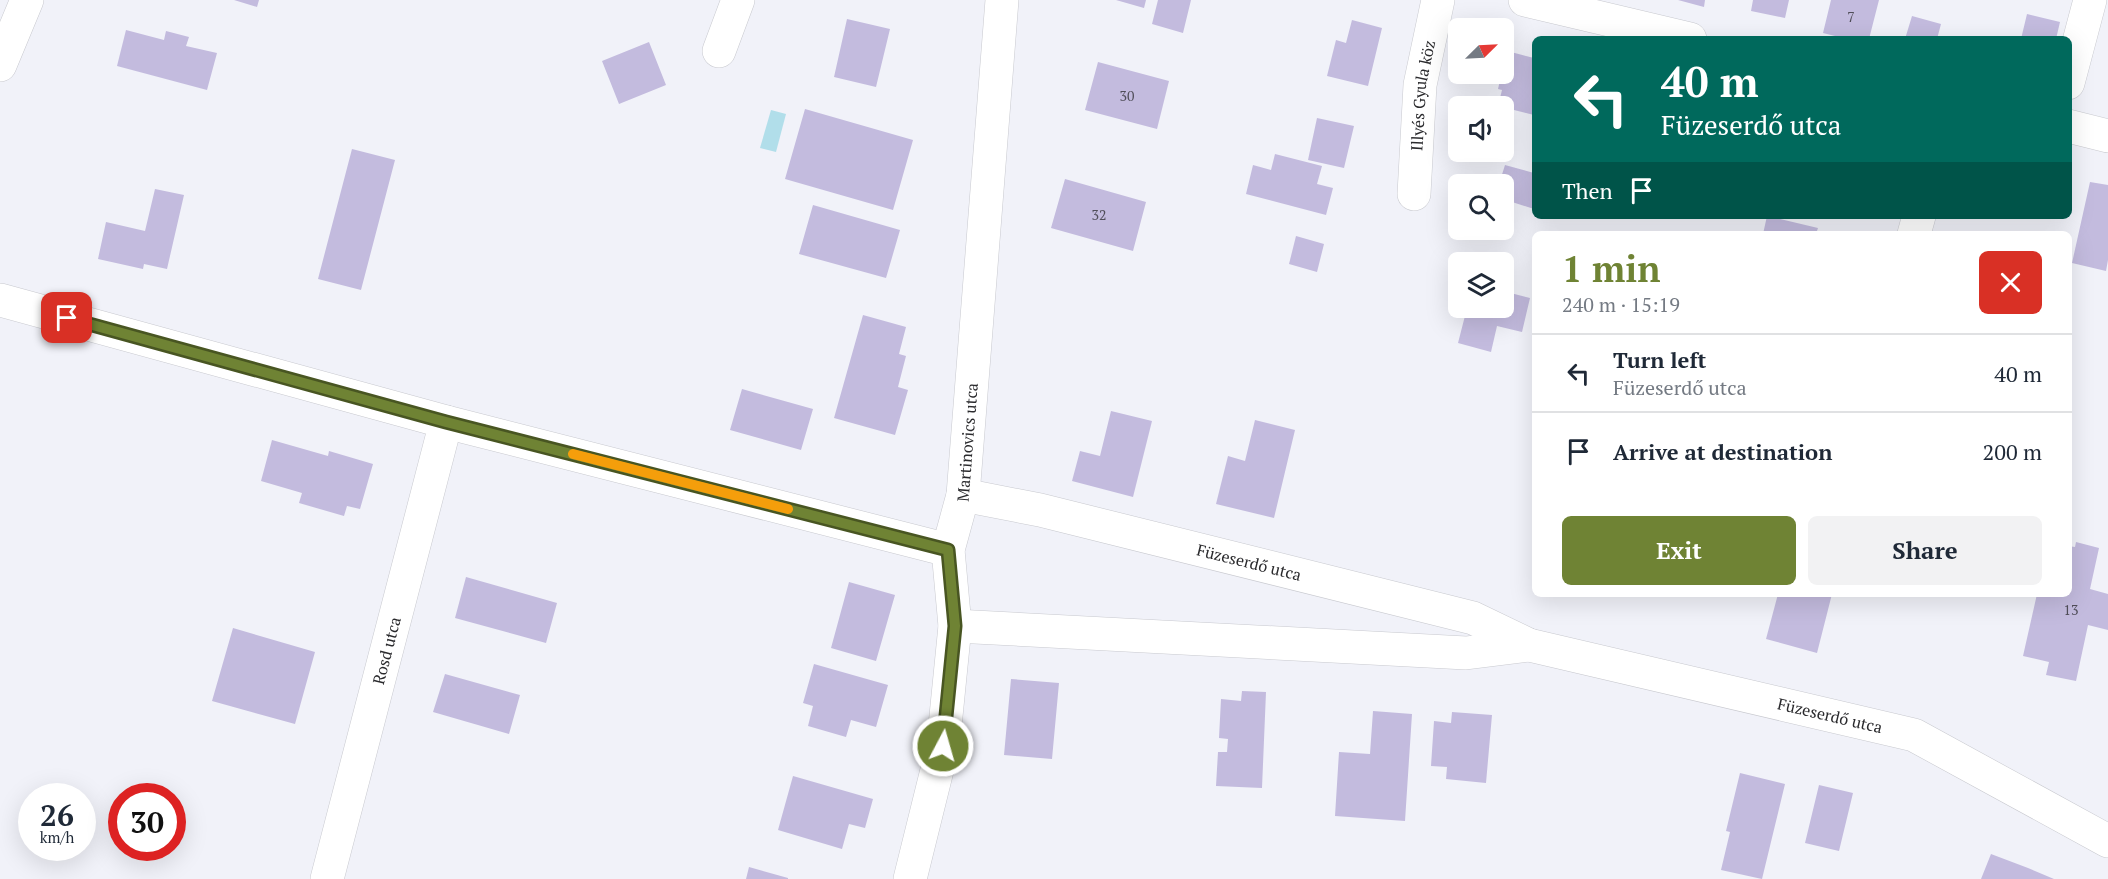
<!DOCTYPE html>
<html lang="en">
<head>
<meta charset="utf-8">
<style>
	:root { --surface:#fff; --page:#f2f2f3; --text:#1f2937; --muted:#747a83; --line:#e0e1e3; --accent:#6f8334 }
	body { margin:0; font-family:"PT Serif",serif; background:var(--page); color:var(--text); height:100vh; display:flex; flex-direction:column; font-size:22px; white-space:nowrap }
	* { box-sizing:border-box; margin:0 }
	p { font-size:20px; color:var(--muted) }
	.icon { flex:none; width:33px; height:33px; fill:none; stroke:currentColor; stroke-width:2; stroke-linecap:round; stroke-linejoin:round }
	.map { position:relative; flex:1; overflow:hidden }
	.sheet { position:absolute; left:1532px; top:231px; width:540px; height:366px; display:flex; flex-direction:column; background:var(--surface); border-radius:9px; box-shadow:0 6px 24px #0002 }
	.sheet>* { flex:none }
	.hud { position:absolute; left:1532px; top:36px; width:540px; height:183px; border-radius:9px; box-shadow:0 6px 24px #0002; background:#00695c; color:#fff; overflow:hidden }
	.needle { width:39px; rotate:66deg }
	.controls { position:absolute; left:1448px; top:18px; display:grid; gap:12px }
	.controls a { display:grid; place-items:center; width:66px; height:66px; border-radius:9px; background:var(--surface); box-shadow:0 6px 24px #0002; font-size:30px }
	.speed { position:absolute; left:18px; top:783px; display:flex; gap:12px; font-size:30px; font-weight:700; text-align:center }
	.speed>* { display:grid; place-content:center; width:78px; height:78px; border-radius:50%; background:var(--surface); box-shadow:0 6px 24px #0002; line-height:1 }
	.speed small { font-size:15px; font-weight:400 }
	.speed .limit { border:9px solid #d22; background:#fff; color:#111 }
	.pin { position:absolute; display:grid; place-items:center; width:51px; height:51px; color:#fff; margin:-26px; border-radius:12px; box-shadow:0 3px 9px #0006 }
	.me { position:absolute; width:66px; margin:-33px; rotate:6deg; stroke-linejoin:round; filter:drop-shadow(0 0 4px #0008) }
	.turn { display:flex; align-items:center; gap:21px; height:126px; padding:0 30px; font-size:27px }
	.turn .icon { width:78px; height:78px; stroke-width:2.5 }
	.turn b { display:block; font-size:42px; line-height:51px }
	.then { display:flex; align-items:center; height:57px; padding:0 30px; background:#0003; gap:12px; font-size:22px }
	.round { display:grid; place-items:center; flex:none; width:63px; height:63px; border-radius:9px; background:var(--page) }
	.overview { display:flex; align-items:center; justify-content:space-between; height:102px; padding:0 30px }
	h1 { font-size:36px; font-weight:700; line-height:45px; color:var(--accent) }
	.cta { display:flex; gap:12px; margin-top:auto; padding:12px 30px }
	.cta a { flex:1; height:69px; border-radius:9px; background:var(--accent); color:#fff; font-size:24px; font-weight:700; line-height:69px; text-align:center }
	.cta a+a { background:var(--page); color:var(--text) }
	ul { padding:0; list-style:none }
	li { display:flex; align-items:center; gap:18px; height:78px; padding:0 30px; border-top:2px solid var(--line) }
	li div { flex:1 }
	li b { display:block; font-size:22px }
	li em { font-style:normal }
	.map>svg:first-child { display:block }
	.water { fill:#b1deea }
	.building { fill:#c3bbde }
	.lines { fill:none; stroke-linecap:round; stroke-linejoin:round }
	.street-casing { stroke:#c8c9cf; stroke-width:34 }
	.street { stroke:#fff; stroke-width:33 }
	.route-casing { stroke:#485522; stroke-width:15 }
	.route { stroke:#6f8334; stroke-width:10 }
	.slow { stroke:#f59e0b; stroke-width:10 }
	.labels { text-anchor:middle; stroke-width:4.5; stroke-linejoin:round; paint-order:stroke }
	.number-label { font-size:14px; fill:#504e59 }
	.street-label { font-size:16px; fill:#2a2a2d; stroke:#fff }
</style>
</head>
<body>
<div class="map">
<svg width="2108" height="879" viewBox="0 0 2108 879">
	<rect width="100%" height="100%" fill="#f1f2f9"/>
	<path class="water" d="M771,110L786,114L776,152L760,148Z"/>
	<path class="building" d="M234,0H259L257,7Z
		M1116,0H1146L1144,8Z
		M1158,0H1191L1183,33L1152,24Z
		M1678,0H1705L1704,7Z
		M1753,0H1789L1785,18L1751,11Z
		M1831,0H1879L1869,39H1847L1823,33Z
		M2027,14L2060,22L2056,39H2021Z
		M1912,16L1941,24L1937,39H1905Z
		M847,19L890,29L876,87L834,77Z
		M1352,20L1382,28L1368,86L1327,76L1336,40L1346,43Z
		M126,30L164,40L166,31L189,37L186,46L217,53L207,90L117,66Z
		M649,42L666,85L619,104L602,61Z
		M1511,52L1534,58V115L1498,106L1502,90L1498,89L1504,63L1508,64Z
		M1098,62L1169,81L1157,129L1085,110Z
		M805,109L913,140L893,210L785,179Z
		M1317,118L1354,126L1344,168L1308,160Z
		M352,149L395,160L361,290L318,279Z
		M1275,154L1322,166L1317,184L1333,188L1326,215L1246,194L1253,165L1271,170Z
		M1505,165L1534,173V209L1512,202L1514,196L1503,193V184H1499Z
		M1065,179L1146,202L1133,251L1051,228Z
		M2090,182L2108,185V260L2106,271L2072,263Z
		M155,189L184,195L167,269L144,264L143,269L98,259L106,222L145,231Z
		M813,205L900,230L886,278L799,254Z
		M1767,216L1818,228L1816,234H1763Z
		M1296,236L1324,244L1317,272L1289,264Z
		M1503,291L1530,298L1522,332L1497,326L1491,352L1458,343L1467,308H1503Z
		M863,315L906,327L899,354L906,356L898,387L908,390L895,435L834,418Z
		M742,389L813,409L801,450L730,430Z
		M1111,411L1152,421L1133,497L1072,481L1080,451L1100,456Z
		M1255,420L1295,430L1274,518L1216,504L1228,456L1245,461Z
		M272,440L328,456L329,451L373,464L360,509L347,506L344,516L299,503L302,493L261,481Z
		M2076,542L2099,548L2090,589L2108,594V630L2088,625L2076,681L2046,675L2049,662L2023,656L2037,594H2068V546L2075,547Z
		M466,577L557,603L546,643L455,618Z
		M849,582L895,595L876,661L831,648Z
		M1778,594H1832L1817,653L1766,639Z
		M233,628L315,652L295,724L212,701Z
		M814,664L888,685L876,727L851,720L846,737L808,726L813,706L803,703Z
		M445,674L520,695L509,734L433,712Z
		M1011,679L1059,683L1052,759L1004,755Z
		M1242,691L1266,692L1262,788L1216,786L1218,752H1227L1228,739L1219,738L1221,699L1241,701Z
		M1373,711L1412,714L1405,821L1335,816L1339,752L1370,754Z
		M1452,712L1492,715L1486,783L1446,779L1447,767L1431,766L1434,721L1451,723Z
		M1740,773L1785,784L1762,879L1721,870L1730,832L1726,831Z
		M793,776L873,799L865,828L849,824L842,849L778,830Z
		M1819,785L1853,793L1839,851L1805,843Z
		M1991,854L2028,868L2054,879H1981Z
		M749,867L788,878V879H746Z"/>
	<g class="lines">
		<defs>
			<g id="street">
				<path d="M1525,0L1690,39"/>
				<path d="M719,51L738,0"/>
				<path d="M0,65L27,0"/>
				<path d="M2068,83L2090,0"/>
				<path d="M2068,126L2108,136"/>
				<path id="s1" d="M1414,194L1420,85L1438,0"/>
				<path d="M1914,234L1919,216"/>
				<path d="M0,300L446,422L948,550"/>
				<path id="s2" d="M963,495L1040,510L1473,618L1529,645L1914,735L2108,841"/>
				<path d="M955,626L1466,653L1529,645"/>
				<path id="s3" d="M327,879L446,422"/>
				<path id="s4" d="M910,879L943,746L955,626L948,550L963,495L1002,0"/>
			</g>
		</defs>
		<use href="#street" class="street-casing"/>
		<use href="#street" class="street"/>
	</g>
	<g class="lines">
		<defs>
			<path id="route" d="M67,318L446,422L948,550L955,626L943,746"/>
		</defs>
		<use href="#route" class="route-casing"/>
		<use href="#route" class="route"/>
		<path class="slow" d="M573,454L788,509"/>
	</g>
	<g class="labels">
		<g class="number-label">
			<text x="1851" y="22">7</text>
			<text x="1127" y="101">30</text>
			<text x="1099" y="220">32</text>
			<text x="2071" y="615">13</text>
		</g>
		<g class="street-label">
			<text dy="6" stroke="none"><textPath href="#s1" startOffset="99">Illyés Gyula köz</textPath></text>
			<text dy="6" stroke="none"><textPath href="#s4" startOffset="444">Martinovics utca</textPath></text>
			<text dy="6" stroke="none"><textPath href="#s2" startOffset="294">Füzeserdő utca</textPath></text>
			<text dy="6" stroke="none"><textPath href="#s3" startOffset="236">Rosd utca</textPath></text>
			<text dy="6" stroke="none"><textPath href="#s2" startOffset="896">Füzeserdő utca</textPath></text>
		</g>
	</g>
</svg>
<div class="controls">
<a><svg class="needle" viewBox="-14 -14 28 28"><path d="M0-13l5 13h-10z" fill="#e53935"/><path d="M0 13l5-13h-10z" fill="#747a83"/></svg></a>
<a><svg class="icon" aria-label="sound" viewBox="0 0 24 24"><path d="M4 9h4l5-4v14l-5-4H4zM17 9q2 3 0 6"/></svg></a>
<a><svg class="icon" aria-label="search" viewBox="0 0 24 24"><circle cx="10" cy="10" r="6"/><path d="M15 15l6 6"/></svg></a>
<a><svg class="icon" aria-label="layers" viewBox="0 0 24 24"><path d="M12 4l9 5-9 5-9-5zM3 14l9 5 9-5"/></svg></a>
</div>
<div class="speed"><div>26<small>km/h</small></div><div class="limit">30</div></div>
<div class="pin" style="left:67px;top:318px;background:#d93025"><svg class="icon" aria-label="arrive" viewBox="0 0 24 24"><path d="M6 21V4h12l-3 4 3 4H6"/></svg></div>
<svg class="me" style="left:943px;top:746px" viewBox="-20 -20 40 40"><circle r="17" fill="#6f8334" stroke="#fff" stroke-width="3"/><path d="M0-11L8 9 0 5-8 9z" fill="#fff"/></svg>
<div class="hud">
<div class="turn"><svg class="icon" aria-label="left" viewBox="0 0 24 24"><path d="M17 20v-9H6M10 6l-5 5 5 5"/></svg><div><b>40 m</b>Füzeserdő utca</div></div>
<div class="then">Then<svg class="icon" aria-label="arrive" viewBox="0 0 24 24"><path d="M6 21V4h12l-3 4 3 4H6"/></svg></div>
</div>
<section class="sheet">
<div class="overview"><div><h1>1 min</h1><p>240 m · 15:19</p></div><a class="round" style="background:#d93025;color:#fff"><svg class="icon" aria-label="close" viewBox="0 0 24 24"><path d="M6 6l12 12M18 6L6 18"/></svg></a></div>
<ul>
<li><svg class="icon" aria-label="left" viewBox="0 0 24 24"><path d="M17 20v-9H6M10 6l-5 5 5 5"/></svg><div><b>Turn left</b><p>Füzeserdő utca</p></div><em>40 m</em></li>
<li><svg class="icon" aria-label="arrive" viewBox="0 0 24 24"><path d="M6 21V4h12l-3 4 3 4H6"/></svg><div><b>Arrive at destination</b></div><em>200 m</em></li>
</ul>
<div class="cta"><a>Exit</a><a>Share</a></div>
</section>
</div>
</body>
</html>
